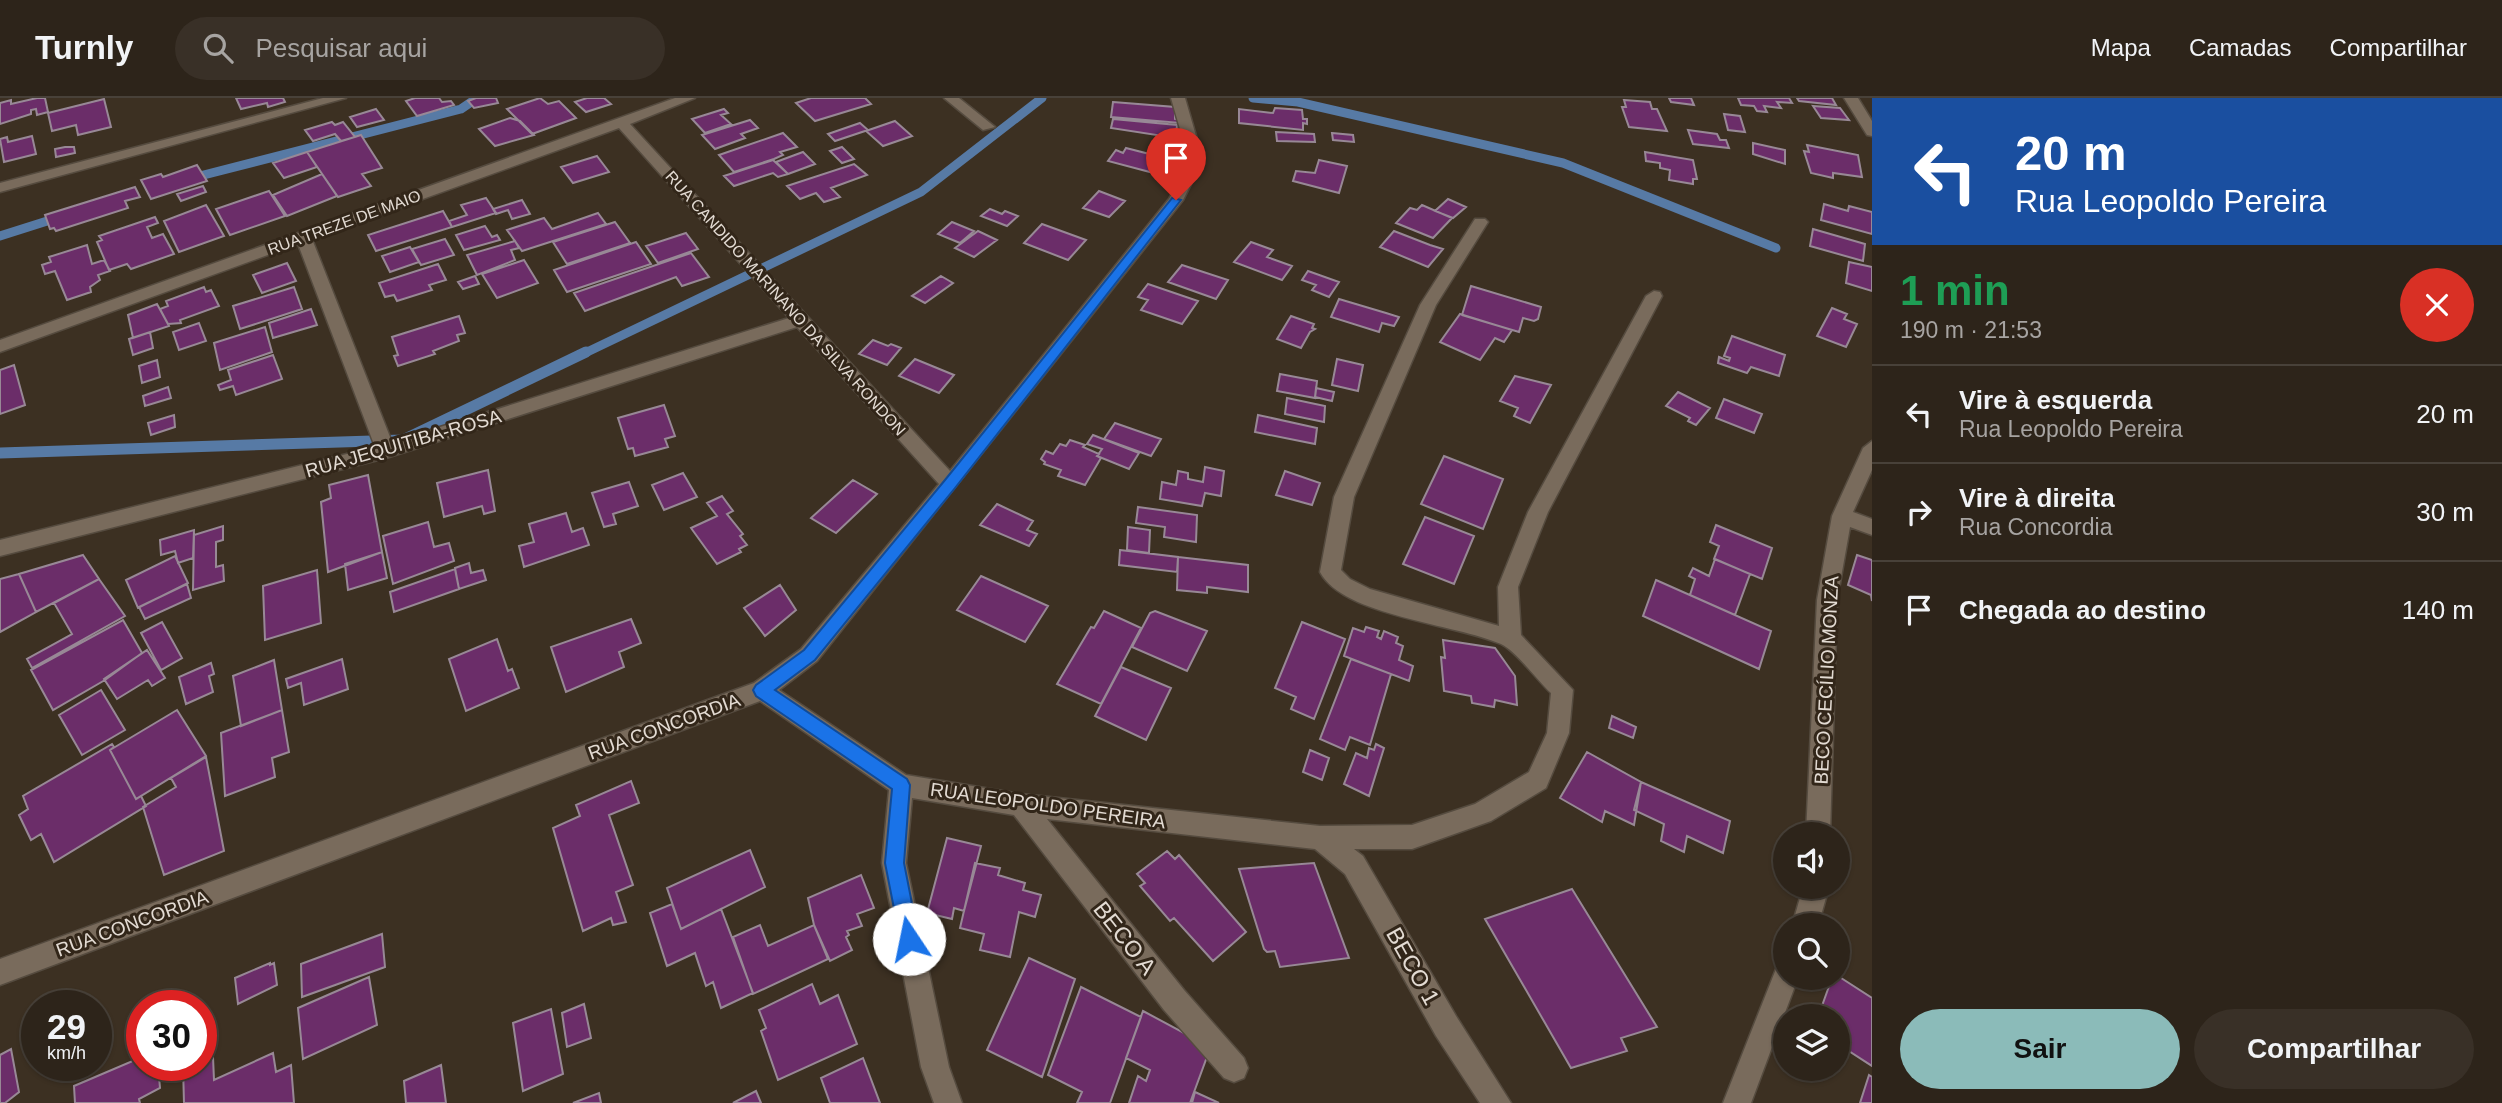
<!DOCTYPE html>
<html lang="pt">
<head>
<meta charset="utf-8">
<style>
	:root { --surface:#2d241a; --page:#393027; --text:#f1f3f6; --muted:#a7a4a2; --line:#484139; --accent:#8bbbb9 }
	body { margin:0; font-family:Arial,sans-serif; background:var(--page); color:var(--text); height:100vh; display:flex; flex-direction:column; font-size:26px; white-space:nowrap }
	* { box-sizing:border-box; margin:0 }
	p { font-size:23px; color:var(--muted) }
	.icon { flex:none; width:38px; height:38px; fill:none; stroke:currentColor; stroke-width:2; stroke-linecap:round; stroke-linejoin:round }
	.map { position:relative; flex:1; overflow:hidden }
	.side { display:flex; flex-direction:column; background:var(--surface); width:630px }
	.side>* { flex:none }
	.banner { background:#1a4fa0; color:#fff; overflow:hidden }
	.tools { position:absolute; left:1773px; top:724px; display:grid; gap:14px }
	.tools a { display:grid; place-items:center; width:77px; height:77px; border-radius:50%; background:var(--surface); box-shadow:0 2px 5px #0004,0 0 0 2px var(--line); font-size:35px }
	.speed { position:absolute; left:21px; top:892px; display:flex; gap:14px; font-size:35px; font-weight:700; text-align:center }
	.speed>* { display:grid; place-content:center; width:91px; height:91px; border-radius:50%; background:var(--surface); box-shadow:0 2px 5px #0004,0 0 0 2px var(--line); line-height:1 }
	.speed small { font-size:18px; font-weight:400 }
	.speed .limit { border:10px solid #d22; background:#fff; color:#111 }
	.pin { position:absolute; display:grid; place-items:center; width:60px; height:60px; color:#fff; margin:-72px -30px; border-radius:50% 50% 50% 0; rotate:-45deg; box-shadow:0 0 7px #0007 }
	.pin .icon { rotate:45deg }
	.me { position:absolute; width:77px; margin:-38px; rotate:349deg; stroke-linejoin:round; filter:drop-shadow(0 0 5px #0008) }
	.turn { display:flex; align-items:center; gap:24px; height:147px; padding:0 28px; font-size:32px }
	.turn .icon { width:91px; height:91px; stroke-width:2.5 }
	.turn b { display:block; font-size:49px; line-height:60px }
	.round { display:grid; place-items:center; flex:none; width:74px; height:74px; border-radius:37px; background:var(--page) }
	.headline { display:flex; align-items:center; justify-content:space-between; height:119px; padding:0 28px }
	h1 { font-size:42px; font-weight:800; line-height:52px; color:#1e9e55 }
	.cta { display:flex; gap:14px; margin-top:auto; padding:14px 28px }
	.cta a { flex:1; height:80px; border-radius:42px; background:var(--accent); color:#111; font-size:28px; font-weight:800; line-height:80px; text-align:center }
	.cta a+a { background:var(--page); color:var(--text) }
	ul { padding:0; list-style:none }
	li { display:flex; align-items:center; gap:21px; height:98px; padding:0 28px; border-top:2px solid var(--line) }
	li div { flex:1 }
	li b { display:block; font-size:26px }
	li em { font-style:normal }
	header { display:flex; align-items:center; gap:42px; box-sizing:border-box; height:98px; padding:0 35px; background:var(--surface); border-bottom:2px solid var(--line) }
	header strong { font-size:33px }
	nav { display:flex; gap:38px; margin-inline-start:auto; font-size:24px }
	.search { width:490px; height:63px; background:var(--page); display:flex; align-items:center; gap:18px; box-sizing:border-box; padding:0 24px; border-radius:38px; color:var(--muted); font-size:26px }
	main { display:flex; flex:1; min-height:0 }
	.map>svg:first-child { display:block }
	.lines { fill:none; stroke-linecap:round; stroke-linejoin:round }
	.stream-far1 { stroke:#577aa5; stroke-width:9 }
	.stream { stroke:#577aa5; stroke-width:11 }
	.building { fill:#6b2d69; stroke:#988896; stroke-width:2 }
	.minor-casing { stroke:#554b3f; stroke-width:3 }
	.minor { fill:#796b5c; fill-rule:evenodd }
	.route { fill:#1a73e8; stroke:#114b97; stroke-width:2 }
	.labels { text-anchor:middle; stroke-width:6; stroke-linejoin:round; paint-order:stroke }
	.far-street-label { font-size:16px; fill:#e3dbd3; stroke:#322619 }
	.street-label { font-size:19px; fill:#e3dbd3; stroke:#322619 }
	.near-street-label { font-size:23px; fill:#e3dbd3; stroke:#322619 }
</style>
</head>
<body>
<header>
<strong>Turnly</strong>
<div class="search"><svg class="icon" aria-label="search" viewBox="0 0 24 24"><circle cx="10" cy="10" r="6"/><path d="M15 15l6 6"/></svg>Pesquisar aqui</div>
<nav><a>Mapa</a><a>Camadas</a><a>Compartilhar</a></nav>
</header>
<main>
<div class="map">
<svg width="1872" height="1005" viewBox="0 0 1872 1005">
	<rect width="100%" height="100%" fill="#3c3022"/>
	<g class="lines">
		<path class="stream-far1" d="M1253,0L1298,4L1563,65L1776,150
			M188,81L461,11L477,0
			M0,138L63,118
			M583,256L921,94L1042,0"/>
		<path class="stream" d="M0,355L403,342L586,254"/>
	</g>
	<path class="building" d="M37,0H45L48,14L37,17L36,11L31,12V16L0,26V5L11,2V6Z
		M236,0H283L285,4L268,9L267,5L241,11Z
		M415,0H439L442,4L451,3L454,7L417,18L406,3Z
		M476,0H496L498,5L474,10L468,3Z
		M540,0L548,6L559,3L576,20L532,36L507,11Z
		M587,0H604L611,6L586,14L575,4Z
		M811,0H865L871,6L815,23L796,5Z
		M1669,0H1691L1694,7L1671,4Z
		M1738,0H1789L1792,5L1777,4L1781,10L1764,8L1767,14L1757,13L1754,8L1741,7Z
		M1797,0H1832L1836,7L1799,3Z
		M104,1L111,29L78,37L76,27L52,33L48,15Z
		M1624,2L1650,4L1652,11H1657L1667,33L1629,29L1622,9H1626Z
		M1113,4L1175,9V21L1180,22V25L1111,19Z
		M1813,8L1840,10L1849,22L1821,20Z
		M1275,10L1302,12L1303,21H1307V26L1303,25V32L1239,25V11L1273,15Z
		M376,11L384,22L357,29L350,19Z
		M724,11L728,15L721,17L731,26L705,35L692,21Z
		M1724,16L1740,18L1745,34L1728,32Z
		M510,20L520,23L534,37L495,48L479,31Z
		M1113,21L1177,27L1176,38L1183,39L1182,48L1156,45L1157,37L1111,30Z
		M750,22L758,30L741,36L745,40L715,51L702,37Z
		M895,23L912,38L883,48L866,33Z
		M332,24L335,27L343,24L355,39L341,43L335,36L313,43L305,32Z
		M860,25L868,32L835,43L828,36Z
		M1688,32L1717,36L1720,42H1726L1729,50L1693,46Z
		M1276,34L1314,36L1315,44L1277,43Z
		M783,35L797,49L780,54L783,57L774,61L734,74L719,57Z
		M1332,35L1353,37L1354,44L1333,42Z
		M361,37L382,70L362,76L371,88L338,99L307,54Z
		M32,38L36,56L4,64L0,41L7,39L8,44Z
		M1753,45L1785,52V66L1753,56Z
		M1807,47L1858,57L1862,79L1833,75V80L1811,75L1804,53L1809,54Z
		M65,49H74L75,55L56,59L55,51Z
		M842,49L854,61L842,65L830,53Z
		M1126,50L1161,59L1158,64L1172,67L1165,78L1108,63L1116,52L1123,55Z
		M307,54L317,69L284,80L273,65Z
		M803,54L815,66L788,76L776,64Z
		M1645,54L1693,62L1697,81H1693V86L1669,82L1670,72L1660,70V65L1646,63Z
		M597,58L609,74L573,85L561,69Z
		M773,62L788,76L778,79L773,75L734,88L724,78Z
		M1319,62L1347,68L1339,95L1293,83L1296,73L1315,75Z
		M854,66L867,77L831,90L840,99L824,104L816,95L800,101L787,88Z
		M197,67L207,83L151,101L141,82L161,76L163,79Z
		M322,76L337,98L287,118L273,97Z
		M203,88L206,94L181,103L177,96Z
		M135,89L140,99L125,103L128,110L56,133L54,130L50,131L45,117Z
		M269,93L285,118L230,137L216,111Z
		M1099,93L1125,103L1109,119L1083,110Z
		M486,100L496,115L452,129L449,123L467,117L461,107Z
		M1448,101L1466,109L1453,120L1435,113Z
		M522,102L530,116L512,121L508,112L496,116L493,111Z
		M1824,106L1848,113L1849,108L1872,114V136L1821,122Z
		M206,107L224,138L179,154L164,123Z
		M1422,107L1452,120L1433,140L1396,125L1410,110L1417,112Z
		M990,111L1002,116L1005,113L1018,118L1007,128L981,118Z
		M443,113L452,129L376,153L368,137Z
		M598,115L606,126L522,153L507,132L544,120L552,131Z
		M155,119L158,125L147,129L152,140L163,136L174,156L131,171L127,166L109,172L97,144L102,142L99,138Z
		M615,124L630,145L567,166L553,144Z
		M952,124L974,133L960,145L938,136Z
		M1042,126L1086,142L1068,162L1024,145Z
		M485,128L492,139L497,137L500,142L464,152L456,137Z
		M1813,131L1865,146L1863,163L1810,148Z
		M978,133L997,142L974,159L955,150Z
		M1394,133L1430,147L1443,151L1428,169L1380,149Z
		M686,135L698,151L658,165L646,148Z
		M445,141L454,157L421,167L412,151Z
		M515,143L519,150L511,152L515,162L477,177L467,157Z
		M636,144L651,166L567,194L554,172Z
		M1251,144L1273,152L1267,159L1292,168L1282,182L1234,164Z
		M87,147L92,166L104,162L110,173L98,177L100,182L90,189L91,194L67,202L55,173L45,176L42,167L51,164L49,159Z
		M410,149L419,164L390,174L382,158Z
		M691,155L709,179L682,188L676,179L585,213L574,195Z
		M524,162L538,185L497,200L482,176Z
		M1849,164L1872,169V193L1846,185Z
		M287,165L296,183L262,195L253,177Z
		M438,166L446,182L429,187L432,192L397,203L394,197L385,199L379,185Z
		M1182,167L1228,182L1216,201L1168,184Z
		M1308,173L1339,184L1329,199L1312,192L1316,187L1302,182Z
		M475,178L479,186L463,191L458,184Z
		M941,178L953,185L925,205L912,198Z
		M1148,186L1198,203L1182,226L1141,212L1148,202L1138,199Z
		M1471,188L1541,209L1538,221L1534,223L1523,220L1519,234L1462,217Z
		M204,189L206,194L211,192L219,208L180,222L181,225L168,226L160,211L168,208L166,203Z
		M294,189L302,211L240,231L233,208Z
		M1339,201L1386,215L1399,219L1394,228L1382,225L1379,234L1331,219Z
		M157,206L169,228L133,240L128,217Z
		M1832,210L1847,216L1844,221L1857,226L1846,249L1817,238Z
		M311,211L317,227L273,240L269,225Z
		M1460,216L1512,232L1504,244L1495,240L1480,262L1440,244Z
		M459,218L465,235L457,237L459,243L433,253L435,256L398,268L394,258L398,257L392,239Z
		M1291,218L1314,226L1312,230L1315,231L1310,234L1301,250L1277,241Z
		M199,225L206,243L179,252L173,234Z
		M265,229L272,254L220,272L214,245Z
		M150,234L153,250L133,257L129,241Z
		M1732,238L1785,257L1779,278L1751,269L1747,275L1718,265L1719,259L1729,263L1730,260L1724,258Z
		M873,242L888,248L891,246L901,250L887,267L859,256Z
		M273,257L282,281L236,297L233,288L220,292L218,287L231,282L228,272Z
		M915,261L954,277L939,295L899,278Z
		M1337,261L1363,267L1358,293L1332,287Z
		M157,262L160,279L142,285L139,268Z
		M14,267L25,307L0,316V272Z
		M1280,276L1317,283L1315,300L1277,293Z
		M1515,278L1551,287L1530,325L1514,318L1518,310L1500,303Z
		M168,289L171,300L145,308L143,298Z
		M1316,290L1334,294L1332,303L1315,299Z
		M1678,294L1710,310L1696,327L1688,323L1690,320L1666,308Z
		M1287,300L1325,308L1324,324L1285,316Z
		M1724,301L1762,316L1754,335L1716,320Z
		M664,307L675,338L665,341L668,349L635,358L633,350L628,351L618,320Z
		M174,317L175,329L151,337L148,325Z
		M1258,317L1317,330L1315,346L1255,334Z
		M1115,325L1161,341L1151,358L1104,341Z
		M1093,337L1139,355L1129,371L1097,358L1102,351L1087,346Z
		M1070,342L1085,347L1083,349L1099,356L1097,358L1101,360L1085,387L1058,378L1061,372L1044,366L1045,364L1041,361L1046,353L1053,356L1060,346L1066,348Z
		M1444,358L1503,381L1483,431L1421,406Z
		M1205,369L1224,373L1221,398L1205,395L1202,408L1160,401L1162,384L1176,387L1178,373L1188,375V381L1203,384Z
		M488,372L495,413L484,416L482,408L444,419L437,385Z
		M1285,373L1320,385L1312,407L1276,397Z
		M683,375L697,399L664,412L652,387Z
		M368,377L382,454L328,474L321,404L331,400L329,387Z
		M853,382L877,396L836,435L811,420Z
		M629,384L638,408L613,416L616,426L604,429L592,395Z
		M722,398L733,413L727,416L743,436L740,438L747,447L739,451L741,454L717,466L691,430L717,418L707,405Z
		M997,406L1033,423L1027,432L1037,436L1029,448L980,427Z
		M1138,409L1197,417L1196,444L1164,439L1165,429L1136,425Z
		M566,415L572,434L583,430L589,447L524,469L519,448L534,444L529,426Z
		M1425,419L1474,438L1454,486L1403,466Z
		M428,424L434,449L449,445L454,463L393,486L383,438Z
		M1716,427L1772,450L1762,481L1714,461L1719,448L1710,444Z
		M223,428V442L216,444V469L223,467L224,483L193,492L194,437Z
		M1128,429L1150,432L1149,455L1127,452Z
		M194,432L193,460L178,465L175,453L161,457L160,442Z
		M1120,452L1178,459L1177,474L1119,467Z
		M382,454L387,480L348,492L345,466Z
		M83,457L99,481L36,514L19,476Z
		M1857,457L1872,462V503L1871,497L1848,487Z
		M175,458L188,485L138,510L126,482Z
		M1178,459L1248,467V494L1207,489V495L1177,492Z
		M1715,461L1750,476L1735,517L1690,497L1695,481L1689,478L1693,470L1709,478Z
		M469,465L471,475L483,472L486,482L459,491L455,470Z
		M455,471L459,491L394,514L390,494Z
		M317,472L321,525L265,542L263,488Z
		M19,476L36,514L0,534V481Z
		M981,478L1048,508L1025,544L957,512Z
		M99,481L125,518L32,570L27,561L72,536L54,505Z
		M1656,482L1771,533L1759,571L1643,518Z
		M187,486L191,500L145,521L139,509Z
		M780,487L796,512L765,538L744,510Z
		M1104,513L1141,530L1101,606L1057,586L1091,529L1094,530Z
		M1155,513L1207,533L1187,573L1132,549L1150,515Z
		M631,521L641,545L619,554L624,569L566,594L551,549Z
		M123,522L142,555L105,582L53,612L31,572Z
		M162,524L182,560L161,572L141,535Z
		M1302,524L1345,541L1314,621L1291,611L1296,599L1275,590Z
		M1366,529L1379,533L1377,539L1381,541L1384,533L1398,539L1396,545L1403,548L1399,562L1413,568L1409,583L1344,558L1353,530L1364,534Z
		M497,541L508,573L512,571L519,590L466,613L449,561Z
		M1443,542L1495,550L1515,578L1517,607L1495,602L1494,609L1472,605L1471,598L1444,593L1441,559L1445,560Z
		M147,552L165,580L152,588L148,582L117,601L104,581Z
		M342,561L348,591L304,607L301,585L288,590L286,581Z
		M1351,561L1391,576L1370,647L1350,639L1345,652L1320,641Z
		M274,562L282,612L241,628L233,578Z
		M211,565L214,576L209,578L213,594L186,606L179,579Z
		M1121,569L1171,590L1146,642L1095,618Z
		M101,592L125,632L82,657L59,617Z
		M177,612L206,658L136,701L110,652Z
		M282,612L289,654L272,660L275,679L225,698L221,635Z
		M1612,618L1636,629L1633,640L1609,630Z
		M112,646L114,649L110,652L136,701L141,698L146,708L54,764L41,736L31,742L19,717L28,711L23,698Z
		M1376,646L1384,650L1369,698L1344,686L1356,655L1367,660L1369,650L1374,652Z
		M1310,652L1329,660L1322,682L1303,674Z
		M1587,654L1641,684L1634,727L1605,713L1602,724L1560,700Z
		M206,659L224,753L164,777L143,709L176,689L171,680Z
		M631,683L639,705L609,717L633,787L616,794L626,824L613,827L611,820L583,833L553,730L580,718L576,707Z
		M1641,684L1730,723L1723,755L1687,738L1684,754L1661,743L1664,726L1634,712Z
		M947,740L981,748L964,813L954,810L952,821L927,815Z
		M750,752L765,789L681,831L667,790Z
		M1167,753L1175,761L1179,757L1246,834L1213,863L1174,820L1170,823L1140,788L1145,785L1137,776Z
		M975,765L1000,770L998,777L1025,785L1023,792L1041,797L1035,819L1019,814L1010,859L980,852L984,836L960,830Z
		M1314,765L1349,860L1280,869L1275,853L1267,854L1264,851L1239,771Z
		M861,777L874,810L857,816L862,828L847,833L849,837L846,839L852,852L830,863L814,827L808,800Z
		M1572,791L1657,929L1621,940L1627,953L1571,970L1485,821Z
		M672,806L681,831L721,811L753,895L721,910L713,884L706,888L695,855L667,868L650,815Z
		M760,827L768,848L814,827L828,861L753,896L733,839Z
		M382,836L385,869L302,899L301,866Z
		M1029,860L1075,881L1042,979L987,952Z
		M270,865V867L274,865L277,887L238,906L235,880Z
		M1838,878L1872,900V968L1838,946V919H1818L1832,880Z
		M369,879L377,927L303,961L298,910Z
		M812,886L820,906L838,897L857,946L778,982L761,933L766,930L759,912Z
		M1081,889L1141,919L1110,1005H1077L1082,994L1048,977Z
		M584,906L591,940L567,949L562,915Z
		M551,911L563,976L523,993L513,925Z
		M1143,913L1201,944L1208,956L1190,1005H1129L1138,978L1146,983L1150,972L1126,960Z
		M212,936L214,982L273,955L276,974L291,967L294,1005H184L183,968H201V941Z
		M11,951L19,994L5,1005H0V957Z
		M142,959V968H158L160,990L139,1001L140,1005H75L74,988Z
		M863,960L880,1005H830L821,980Z
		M441,967L446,1005H406L404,983Z
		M1869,977L1872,979V1005H1860Z
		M756,993L761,1005H733Z
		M1195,994L1219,1005H1192Z
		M599,995L601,1005H573Z"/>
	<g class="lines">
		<defs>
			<path id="minor" d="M323,0H346L0,94V85Z
				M675,0H695L630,26L950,373L1169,101L1189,62L1171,0H1185L1203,62L1183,102L817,563L779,592L906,677L1021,696L1320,728L1412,727L1475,706L1529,674L1547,635L1551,595C1538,583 1516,553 1501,546C1456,526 1343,518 1320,474L1334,399L1420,207L1475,121H1485L1488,124L1436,207L1354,399L1341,472L1350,481L1370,491L1499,528L1498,489L1528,414L1646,198L1654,193L1660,194L1662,198L1548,414L1518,489L1521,537L1573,592L1569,635L1546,690L1491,723L1412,751H1354L1363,758L1456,918L1511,1005H1480L1436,938L1345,776L1315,751L1047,721L1184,892L1244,960L1248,970L1244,980L1234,984L1224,980L1164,912L1014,717L912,700L906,765L949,969L962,1005H934L921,969L882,765L889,692L760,603L0,887V861L754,585L801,551L939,386L797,229L386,360L0,458V442L375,349L298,146L0,254V242ZM619,30L789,220L392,344L312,141Z
				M944,0H959L995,29L983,32Z
				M1844,0H1858L1872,23V38L1867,37Z
				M1872,343V372L1853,414L1872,421V437L1850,429L1837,502L1830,737H1806L1817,502L1832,418L1863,350Z
				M1803,789H1829L1818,828H1792Z
				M1785,867V880H1798L1751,1005H1723L1776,871Z"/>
		</defs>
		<use href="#minor" class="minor-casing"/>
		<use href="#minor" class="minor"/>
	</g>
	<path class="route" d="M1172,100L1181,102L955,390L815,562L775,592L907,681L910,687L904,765L919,841L916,848L909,851L902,848L900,841L885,765L892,691L756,598L753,592L756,587L804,552L945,382Z"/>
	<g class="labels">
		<g class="far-street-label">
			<text transform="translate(344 124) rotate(-20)" y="6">RUA TREZE DE MAIO</text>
			<text transform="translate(786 205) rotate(48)" y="6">RUA CANDIDO MARINANO DA SILVA RONDON</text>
		</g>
		<g class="street-label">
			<text transform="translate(403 345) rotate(-16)" y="7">RUA JEQUITIBA-ROSA</text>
			<text transform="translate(1826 582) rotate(-87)" y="7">BECO CECÍLIO MONZA</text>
			<text transform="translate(664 628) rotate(-20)" y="7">RUA CONCORDIA</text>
			<text transform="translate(1048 707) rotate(8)" y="7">RUA LEOPOLDO PEREIRA</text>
			<text transform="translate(132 825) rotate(-20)" y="7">RUA CONCORDIA</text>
		</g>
		<g class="near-street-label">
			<text transform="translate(1125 840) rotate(52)" y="8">BECO A</text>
			<text transform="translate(1413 868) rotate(61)" y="8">BECO 1</text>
		</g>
	</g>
</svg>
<div class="tools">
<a><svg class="icon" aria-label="sound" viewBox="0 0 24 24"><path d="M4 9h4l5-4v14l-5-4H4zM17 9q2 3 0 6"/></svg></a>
<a><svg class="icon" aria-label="search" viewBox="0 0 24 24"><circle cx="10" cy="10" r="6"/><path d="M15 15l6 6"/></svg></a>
<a><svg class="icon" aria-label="layers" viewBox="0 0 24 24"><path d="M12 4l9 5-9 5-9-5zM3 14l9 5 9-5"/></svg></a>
</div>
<div class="speed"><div>29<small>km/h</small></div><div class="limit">30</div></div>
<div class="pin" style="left:1176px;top:102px;background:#d93025"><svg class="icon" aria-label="arrive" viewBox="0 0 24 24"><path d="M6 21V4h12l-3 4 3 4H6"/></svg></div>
<svg class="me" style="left:909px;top:841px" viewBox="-20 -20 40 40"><circle r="19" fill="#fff"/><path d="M0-13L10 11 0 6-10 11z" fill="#1a73e8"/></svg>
</div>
<section class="side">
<div class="banner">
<div class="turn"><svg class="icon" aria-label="left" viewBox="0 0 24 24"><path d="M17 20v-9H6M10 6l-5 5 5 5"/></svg><div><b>20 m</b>Rua Leopoldo Pereira</div></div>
</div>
<div class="headline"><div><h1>1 min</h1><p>190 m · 21:53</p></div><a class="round" style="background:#d93025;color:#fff"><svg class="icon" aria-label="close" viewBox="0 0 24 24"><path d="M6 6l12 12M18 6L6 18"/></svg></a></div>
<ul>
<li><svg class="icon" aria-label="left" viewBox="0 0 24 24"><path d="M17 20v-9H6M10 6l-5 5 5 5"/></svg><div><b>Vire à esquerda</b><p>Rua Leopoldo Pereira</p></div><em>20 m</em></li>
<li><svg class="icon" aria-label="right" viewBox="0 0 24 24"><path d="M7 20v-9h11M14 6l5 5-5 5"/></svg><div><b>Vire à direita</b><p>Rua Concordia</p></div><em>30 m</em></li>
<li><svg class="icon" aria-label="arrive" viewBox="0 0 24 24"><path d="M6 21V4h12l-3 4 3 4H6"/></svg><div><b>Chegada ao destino</b></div><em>140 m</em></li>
</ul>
<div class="cta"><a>Sair</a><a>Compartilhar</a></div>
</section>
</main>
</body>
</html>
